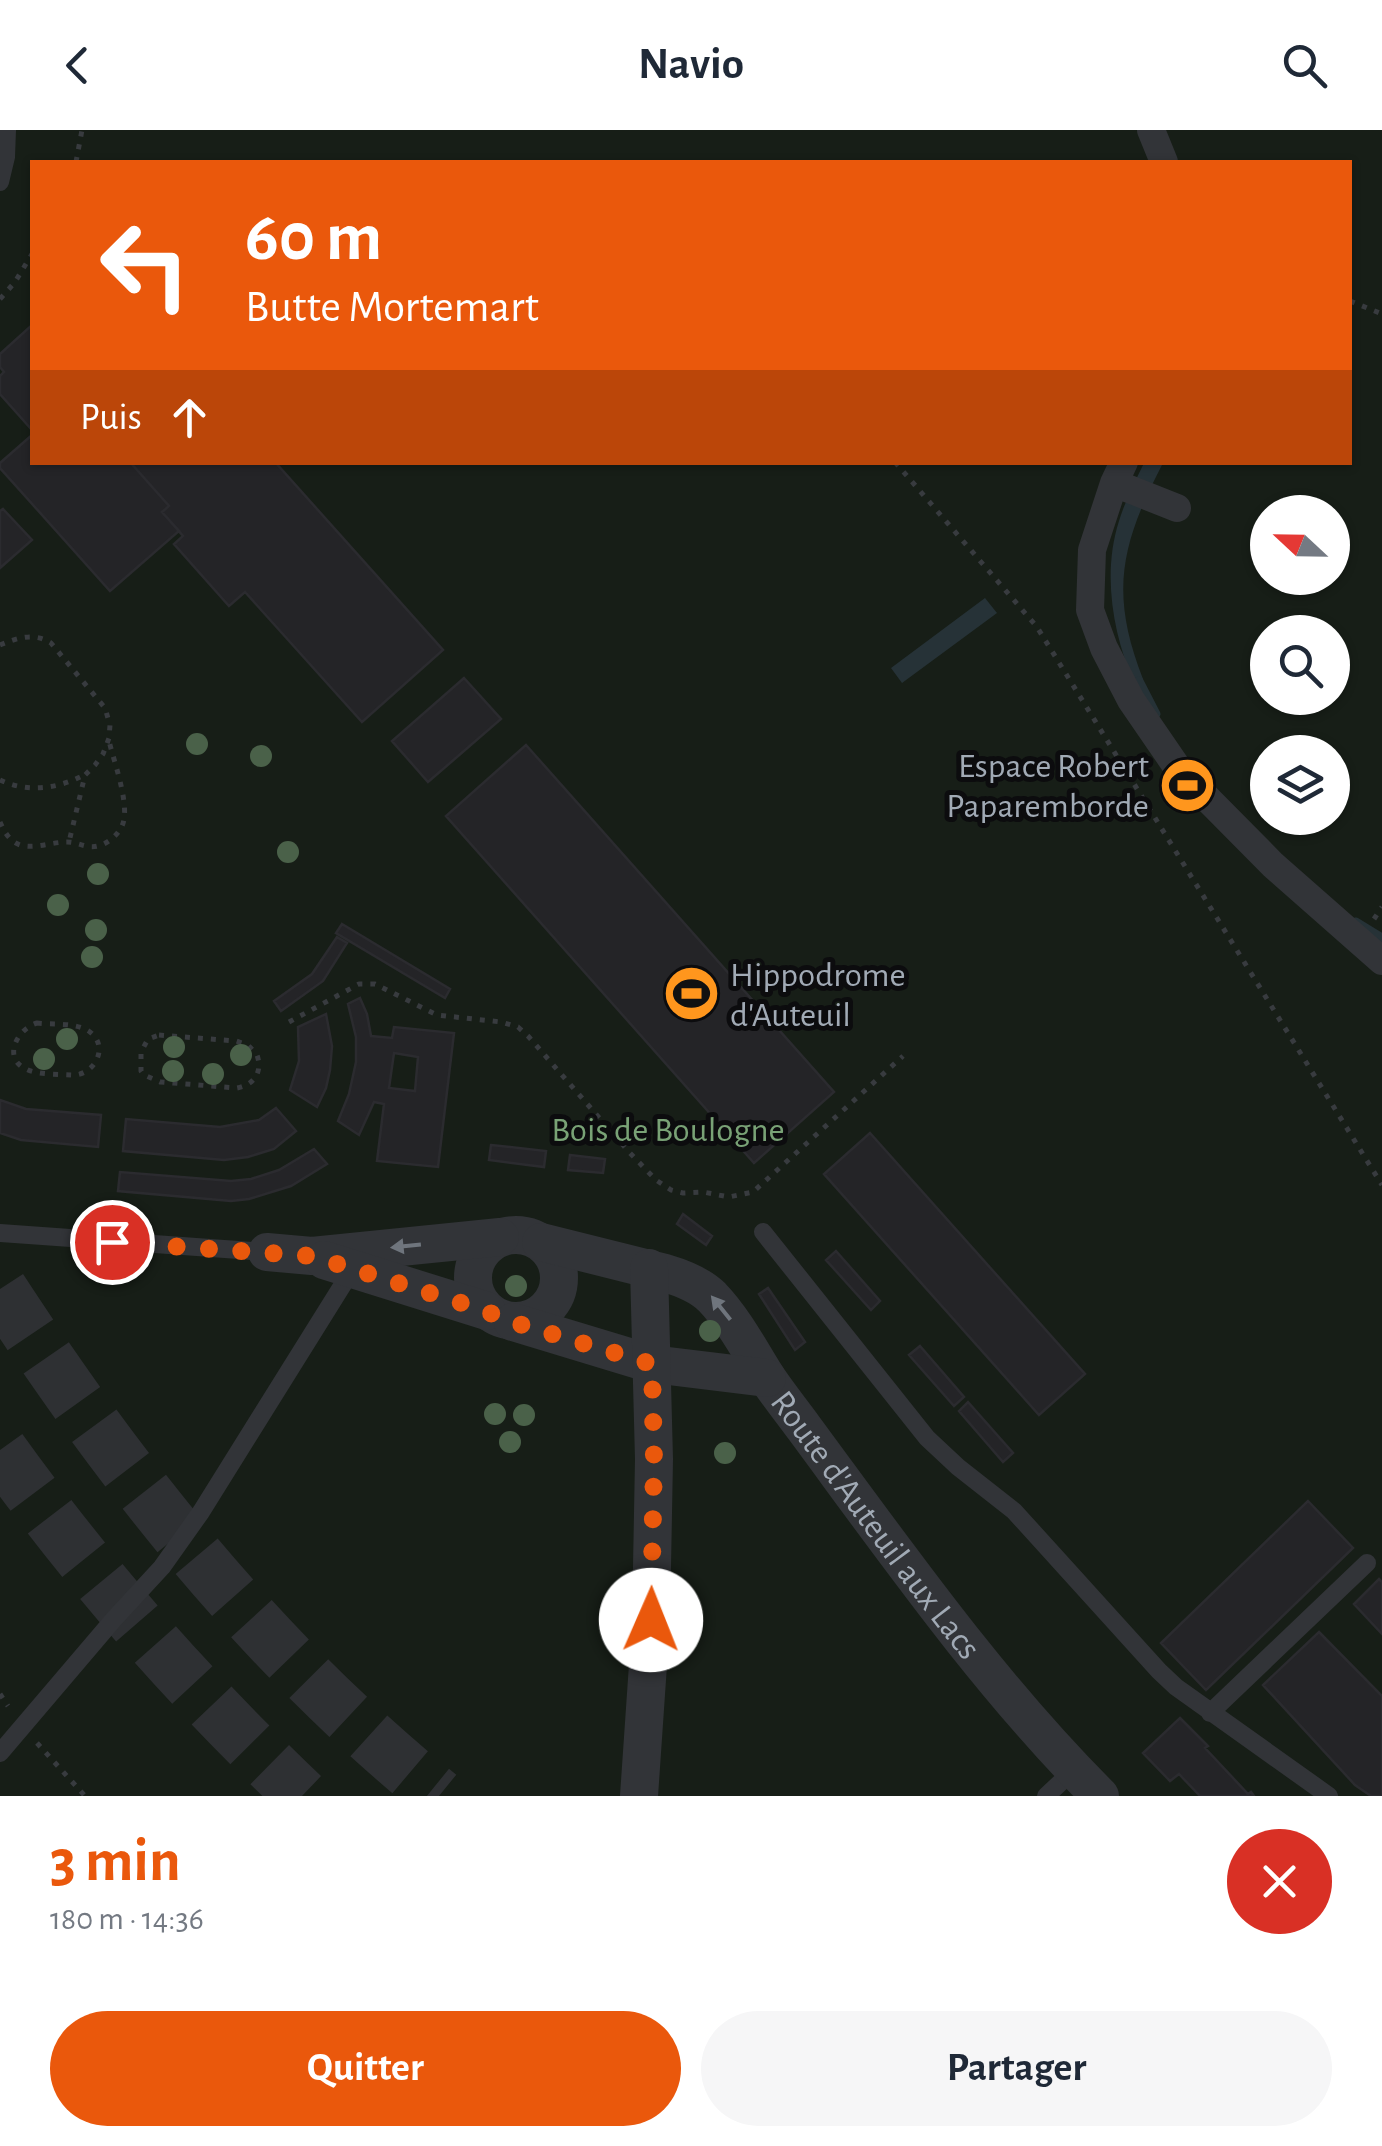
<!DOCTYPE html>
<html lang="fr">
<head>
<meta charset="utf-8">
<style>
	:root { --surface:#fff; --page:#f6f6f7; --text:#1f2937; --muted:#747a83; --accent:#ea580c }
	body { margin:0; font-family:"Alegreya Sans",sans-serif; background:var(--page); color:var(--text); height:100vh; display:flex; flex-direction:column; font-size:38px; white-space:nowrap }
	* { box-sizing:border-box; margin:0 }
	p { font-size:32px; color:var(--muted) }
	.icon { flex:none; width:55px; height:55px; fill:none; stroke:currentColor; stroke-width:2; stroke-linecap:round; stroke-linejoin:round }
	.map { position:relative; height:1666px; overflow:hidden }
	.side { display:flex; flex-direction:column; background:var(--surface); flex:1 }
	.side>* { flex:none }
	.hud { position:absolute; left:30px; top:30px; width:1322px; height:305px; border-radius:0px; box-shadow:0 2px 8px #0004; background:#ea580c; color:#fff; overflow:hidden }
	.needle { width:65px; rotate:292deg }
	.fabs { position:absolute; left:1250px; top:365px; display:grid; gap:20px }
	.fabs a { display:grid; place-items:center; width:100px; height:100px; border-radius:50%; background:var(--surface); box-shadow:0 2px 8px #0004; font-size:50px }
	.pin { position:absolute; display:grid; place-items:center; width:85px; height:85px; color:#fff; margin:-42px; border:5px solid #fff; border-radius:50%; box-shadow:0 2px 10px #0007 }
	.me { position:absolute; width:110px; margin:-55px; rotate:1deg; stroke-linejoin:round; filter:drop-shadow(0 0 8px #0008) }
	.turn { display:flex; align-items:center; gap:35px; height:210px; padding:0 50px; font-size:45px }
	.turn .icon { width:130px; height:130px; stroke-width:2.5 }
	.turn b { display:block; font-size:70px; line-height:85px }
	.then { display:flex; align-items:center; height:95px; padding:0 50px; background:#0003; gap:20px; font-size:38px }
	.round { display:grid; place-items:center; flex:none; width:105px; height:105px; border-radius:52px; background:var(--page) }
	.head { display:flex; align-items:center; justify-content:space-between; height:170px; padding:0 50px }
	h1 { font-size:60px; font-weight:700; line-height:75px; color:var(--accent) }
	.action { display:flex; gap:20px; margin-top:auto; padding:20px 50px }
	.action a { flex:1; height:115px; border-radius:60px; background:var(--accent); color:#fff; font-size:40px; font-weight:700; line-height:115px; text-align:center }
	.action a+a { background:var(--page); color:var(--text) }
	header { display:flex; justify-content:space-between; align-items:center; height:130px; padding:0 50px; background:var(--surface); font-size:45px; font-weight:700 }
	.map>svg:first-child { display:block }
	.green { fill:#171e17; fill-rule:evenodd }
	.water { fill:#263237 }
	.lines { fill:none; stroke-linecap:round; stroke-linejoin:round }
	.stream { stroke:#263237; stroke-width:9 }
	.building { fill:#242427; stroke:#2b2b2f; stroke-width:2.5; fill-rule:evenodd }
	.trunk-tunnel { stroke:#2e3033; stroke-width:55; stroke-dasharray:55 28; stroke-linecap:butt }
	.path { stroke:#383b3f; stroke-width:5; stroke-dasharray:5 8; stroke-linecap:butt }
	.service { stroke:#323438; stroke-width:18 }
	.pedestrian { stroke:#323438; stroke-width:28 }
	.minor { stroke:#323438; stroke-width:38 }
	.tree { fill:#4a6149 }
	.oneway { fill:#6f757d }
	.route { stroke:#ea580c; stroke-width:18; stroke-dasharray:0 32.4 }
	.labels { text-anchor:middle; stroke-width:10; stroke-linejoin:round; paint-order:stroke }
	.poi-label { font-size:35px; fill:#a1aab5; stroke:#0c0c0e; text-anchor:end }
	.park-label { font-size:35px; fill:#79a276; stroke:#0c0c0e }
	.street-label { font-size:35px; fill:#a1aab5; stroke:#0c0c0e }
</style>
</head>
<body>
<header><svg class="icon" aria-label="back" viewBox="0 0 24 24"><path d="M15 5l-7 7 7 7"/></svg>Navio<svg class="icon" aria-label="search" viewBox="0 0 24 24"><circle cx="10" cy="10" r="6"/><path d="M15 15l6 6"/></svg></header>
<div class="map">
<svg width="1382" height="1666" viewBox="0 0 1382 1666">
	<rect width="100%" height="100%" fill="#111113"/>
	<path class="green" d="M0,0H1382V1666H0ZM32,32H1350V332H32ZM1268,382H1332V448H1268ZM1268,502H1332V568H1268ZM1268,622H1332V688H1268Z"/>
	<path class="water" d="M1144,333H1163C1121,414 1109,462 1143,549L1134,553C1113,504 1102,444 1119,391C1125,371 1135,352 1144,333Z
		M985,468L997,483L902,553L891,538Z"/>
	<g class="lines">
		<path class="stream" d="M1139,551L1156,584
			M1356,792L1382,808"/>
	</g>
	<path class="building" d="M32,195V300L0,264V246L4,242L0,237V224Z
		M32,305V332H130L169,376L162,382L179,401L110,461L0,338V333Z
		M130,332H275L443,520L362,592L245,462L229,476L174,414L183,406L162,382L169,376Z
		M3,379L32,410L0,438V381Z
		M464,548L501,589L428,652L392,611Z
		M526,615L834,962L754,1033L446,686Z
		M342,794L450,859L445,868L336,803Z
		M337,807L347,813L323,851L281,881L274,871L312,844Z
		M360,868L367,884L371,906L392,908L394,897L454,903L438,1037L377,1031L384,974L374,972L359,1005L338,991L349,964L356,932V907L348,874ZM394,923L418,927L415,961L389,958Z
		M326,884L332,916L330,940L326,958L317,977L290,960L299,931L298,897Z
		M0,970L26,979L101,985L98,1017L21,1010L0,1003Z
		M276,978L296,1001L274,1019L248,1027L224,1030L123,1021L126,989L220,997L259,990Z
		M870,1003L1085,1244L1039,1285L824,1044Z
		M491,1015L546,1021L544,1037L489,1030Z
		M314,1019L327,1034L291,1056L249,1069L231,1071L118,1061L120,1042L231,1051L251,1049L279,1040Z
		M570,1025L605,1029L603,1043L568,1040Z
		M683,1084L712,1106L706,1115L677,1094Z
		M836,1121L880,1171L871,1180L826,1130Z
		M768,1158L805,1212L795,1220L759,1164Z
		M920,1216L964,1267L954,1276L909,1225Z
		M968,1272L1013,1323L1003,1332L959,1281Z
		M1308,1371L1353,1418L1206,1560L1161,1513Z
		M1379,1449L1382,1452V1504L1354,1474Z
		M1319,1502L1382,1566V1666H1371L1355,1655L1263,1555Z
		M1180,1588L1208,1616L1205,1618L1248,1664L1251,1662L1254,1666H1200L1179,1644L1170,1651L1143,1623Z"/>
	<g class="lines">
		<path class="trunk-tunnel" d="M0,1159C122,1346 264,1525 439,1666
			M0,1320C92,1448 188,1557 302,1666"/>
		<path class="path" d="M76,32L82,0
			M0,169L15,152L32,124
			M1350,171L1382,184
			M895,332L1037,497L1382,1055
			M0,515C17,508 34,502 51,513L105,578L110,595L109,608L103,624L95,635L85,645L69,712
			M0,650C28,663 57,659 84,645
			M0,692C4,701 9,711 20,715C35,719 52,712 67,712C78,712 87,719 98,716C107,714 118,705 122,696C131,677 114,632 109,611
			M1374,789L1382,777
			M289,892L359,854H375L437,885L501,892L518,897L528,906L629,1022L656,1050L671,1060L683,1063L703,1062L729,1067L753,1062L903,926
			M37,893C53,895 76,892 90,902C110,917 94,946 72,945C59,944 37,945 26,939C2,928 17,899 37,893Z
			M159,905L236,911L248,915L257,925C263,942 254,955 237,958L160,952L144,945L141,941V922L148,909Z
			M0,1564L8,1576
			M37,1613L85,1666"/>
		<path class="service" d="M0,52L6,27L7,0
			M763,1102L927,1308L958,1337L1014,1381L1159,1541L1176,1557L1329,1666
			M0,1103L267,1122
			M1210,1583L1367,1433
			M0,1623L114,1489L162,1437L201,1382L352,1140
			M1046,1666L1074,1640"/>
		<path class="pedestrian" d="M1151,0L1164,32
			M1124,332L1114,353L1092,420L1090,480L1104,518L1131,570L1179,640L1273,735L1382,831
			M1114,353L1177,378"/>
		<g class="minor">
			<circle cx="516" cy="1148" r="43"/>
			<path id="s1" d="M541,1112L665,1143C682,1148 700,1155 712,1167C733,1189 748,1217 764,1243C776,1262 791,1280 804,1298C897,1424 989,1555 1100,1666"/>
			<path d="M267,1122L312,1126L500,1107"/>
			<path d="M324,1130L487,1181"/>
			<path d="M513,1192L652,1234L767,1248"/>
			<path d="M639,1666L651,1491L654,1329L649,1138"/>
		</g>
	</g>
	<g class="tree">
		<circle cx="197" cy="614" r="11"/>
		<circle cx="261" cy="626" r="11"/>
		<circle cx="288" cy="722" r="11"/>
		<circle cx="98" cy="744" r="11"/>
		<circle cx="58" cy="775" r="11"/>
		<circle cx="96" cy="800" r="11"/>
		<circle cx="92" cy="827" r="11"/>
		<circle cx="67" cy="909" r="11"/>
		<circle cx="174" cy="917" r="11"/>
		<circle cx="241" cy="925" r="11"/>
		<circle cx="44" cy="929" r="11"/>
		<circle cx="173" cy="941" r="11"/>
		<circle cx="213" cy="944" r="11"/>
		<circle cx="122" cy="1092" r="11"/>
		<circle cx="516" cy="1156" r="11"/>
		<circle cx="710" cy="1201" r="11"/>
		<circle cx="495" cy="1284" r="11"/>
		<circle cx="524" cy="1285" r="11"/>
		<circle cx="510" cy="1312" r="11"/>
		<circle cx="725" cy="1323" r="11"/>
	</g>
	<defs><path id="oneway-solid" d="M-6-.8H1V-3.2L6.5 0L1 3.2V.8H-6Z" transform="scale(2.5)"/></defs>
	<g class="oneway">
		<use href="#oneway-solid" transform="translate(406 1116) rotate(174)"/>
		<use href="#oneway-solid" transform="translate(721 1178) rotate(-129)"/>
	</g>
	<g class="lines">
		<path class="route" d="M112,1112L312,1126L487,1181L499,1188L652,1234L654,1329L651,1490"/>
	</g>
	<defs>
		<symbol id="stadium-disc" viewBox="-11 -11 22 22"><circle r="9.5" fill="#ff961d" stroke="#0c0c0e"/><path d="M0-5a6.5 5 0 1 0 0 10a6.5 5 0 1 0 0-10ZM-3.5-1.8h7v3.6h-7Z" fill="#111"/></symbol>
	</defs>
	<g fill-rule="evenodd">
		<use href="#stadium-disc" x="1156" y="624" width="63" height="63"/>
		<use href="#stadium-disc" x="660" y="832" width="63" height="63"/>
	</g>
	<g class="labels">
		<g class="poi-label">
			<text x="1149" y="647">Espace Robert<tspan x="1149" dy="40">Paparemborde</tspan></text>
			<text x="730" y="856" text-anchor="start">Hippodrome<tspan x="730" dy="40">d'Auteuil</tspan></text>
		</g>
		<g class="park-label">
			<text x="668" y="1011">Bois de Boulogne</text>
		</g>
		<g class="street-label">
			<text dy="12" stroke="none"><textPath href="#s1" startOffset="462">Route d'Auteuil aux Lacs</textPath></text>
		</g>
	</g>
</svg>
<div class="fabs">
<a><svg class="needle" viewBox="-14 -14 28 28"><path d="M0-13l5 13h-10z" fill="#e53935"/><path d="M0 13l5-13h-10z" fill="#747a83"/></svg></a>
<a><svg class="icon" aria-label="search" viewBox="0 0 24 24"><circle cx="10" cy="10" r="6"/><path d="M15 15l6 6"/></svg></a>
<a><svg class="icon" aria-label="layers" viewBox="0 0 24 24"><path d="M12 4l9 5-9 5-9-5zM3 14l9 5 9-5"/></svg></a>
</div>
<div class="pin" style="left:112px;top:1112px;background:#d93025"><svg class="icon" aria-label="arrive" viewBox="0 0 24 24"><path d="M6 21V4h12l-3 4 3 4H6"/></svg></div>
<svg class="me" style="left:651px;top:1490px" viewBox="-20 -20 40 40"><circle r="19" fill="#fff"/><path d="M0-13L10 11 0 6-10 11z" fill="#ea580c"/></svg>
<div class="hud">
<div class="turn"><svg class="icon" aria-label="left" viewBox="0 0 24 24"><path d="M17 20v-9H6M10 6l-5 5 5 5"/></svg><div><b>60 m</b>Butte Mortemart</div></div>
<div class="then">Puis<svg class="icon" aria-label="ahead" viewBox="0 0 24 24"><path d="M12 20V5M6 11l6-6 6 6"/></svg></div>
</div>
</div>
<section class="side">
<div class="head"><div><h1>3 min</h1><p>180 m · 14:36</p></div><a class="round" style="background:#d93025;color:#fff"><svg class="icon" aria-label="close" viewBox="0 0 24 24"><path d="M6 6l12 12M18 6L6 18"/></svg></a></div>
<div class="action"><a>Quitter</a><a>Partager</a></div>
</section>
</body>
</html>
